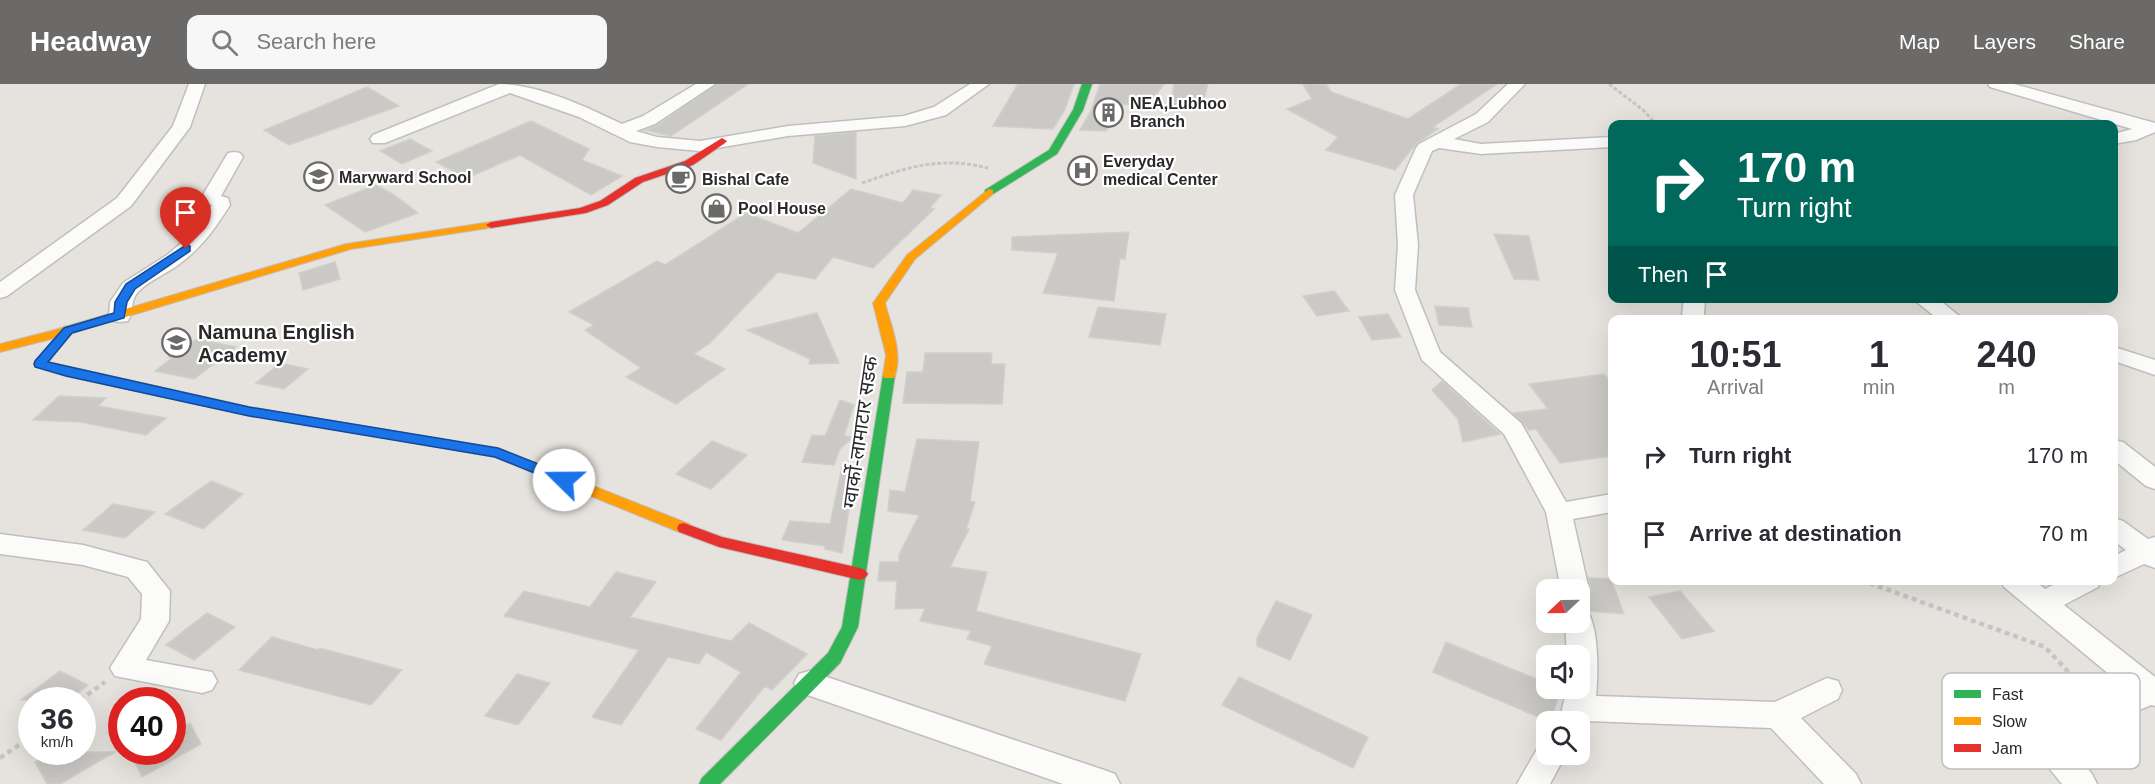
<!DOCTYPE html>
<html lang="en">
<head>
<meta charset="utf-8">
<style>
	:root { --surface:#fff; --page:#f7f7f7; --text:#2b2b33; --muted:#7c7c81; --accent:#6b6a68 }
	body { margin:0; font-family:Helvetica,"Noto Sans Devanagari",sans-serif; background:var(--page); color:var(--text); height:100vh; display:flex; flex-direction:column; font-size:22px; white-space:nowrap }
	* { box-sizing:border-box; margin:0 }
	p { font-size:20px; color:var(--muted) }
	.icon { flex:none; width:33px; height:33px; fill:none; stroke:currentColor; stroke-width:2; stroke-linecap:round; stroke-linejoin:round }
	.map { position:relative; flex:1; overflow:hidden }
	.sheet { position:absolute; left:1608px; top:231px; width:510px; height:270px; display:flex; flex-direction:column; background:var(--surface); border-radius:12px; box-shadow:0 6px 24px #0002 }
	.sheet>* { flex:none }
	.hud { position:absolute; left:1608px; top:36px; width:510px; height:183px; border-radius:12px; box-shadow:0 6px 24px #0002; background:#00695c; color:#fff; overflow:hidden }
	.needle { width:39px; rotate:248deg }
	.fabs { position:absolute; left:1536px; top:495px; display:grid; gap:12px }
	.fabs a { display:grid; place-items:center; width:54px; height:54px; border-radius:12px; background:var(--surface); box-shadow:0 6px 24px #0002; font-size:30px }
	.speed { position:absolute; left:18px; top:603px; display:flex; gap:12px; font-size:30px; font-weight:700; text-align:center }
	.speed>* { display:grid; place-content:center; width:78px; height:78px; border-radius:50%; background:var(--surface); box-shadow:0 6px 24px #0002; line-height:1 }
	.speed small { font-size:15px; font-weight:400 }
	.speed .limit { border:9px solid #d22; background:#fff; color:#111 }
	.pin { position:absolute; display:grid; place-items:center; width:51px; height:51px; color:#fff; margin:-62px -26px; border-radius:50% 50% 50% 0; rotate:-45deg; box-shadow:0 0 6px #0007 }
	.pin .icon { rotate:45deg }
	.me { position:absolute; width:66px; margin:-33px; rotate:292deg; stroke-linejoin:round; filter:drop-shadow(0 0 4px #0008) }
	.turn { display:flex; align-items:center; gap:21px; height:126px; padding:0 30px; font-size:27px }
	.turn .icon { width:78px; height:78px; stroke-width:2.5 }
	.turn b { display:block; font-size:42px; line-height:51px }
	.then { display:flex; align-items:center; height:57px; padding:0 30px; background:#0003; gap:12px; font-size:22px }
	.eta { display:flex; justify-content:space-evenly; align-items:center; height:102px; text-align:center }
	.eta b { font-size:36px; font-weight:800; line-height:42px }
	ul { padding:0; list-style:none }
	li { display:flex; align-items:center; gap:18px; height:78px; padding:0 30px }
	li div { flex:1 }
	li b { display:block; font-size:22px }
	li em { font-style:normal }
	header { display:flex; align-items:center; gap:36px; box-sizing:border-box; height:84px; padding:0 30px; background:var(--accent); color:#fff }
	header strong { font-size:28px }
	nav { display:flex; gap:33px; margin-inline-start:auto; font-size:21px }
	.search { width:420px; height:54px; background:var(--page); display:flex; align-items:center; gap:15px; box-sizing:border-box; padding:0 21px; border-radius:12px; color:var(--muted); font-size:22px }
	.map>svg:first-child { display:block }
	.building { fill:#cbc9c5; stroke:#d1cfca; stroke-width:1.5 }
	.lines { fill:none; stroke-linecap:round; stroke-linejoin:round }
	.street-casing { stroke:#c0bfbf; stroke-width:3 }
	.fast-casing { stroke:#c0bfbf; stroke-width:2 }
	.slow-casing { stroke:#c0bfbf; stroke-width:2 }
	.jam-casing { stroke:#c0bfbf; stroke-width:2 }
	.path-far1 { stroke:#c6c5c5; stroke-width:3; stroke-dasharray:4 2; stroke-linecap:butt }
	.path { stroke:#c6c5c5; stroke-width:4.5; stroke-dasharray:5 4; stroke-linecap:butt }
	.street { fill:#fbfbfa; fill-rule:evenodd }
	.fast { fill:#30b455; fill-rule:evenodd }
	.slow { fill:#ff9f0a; fill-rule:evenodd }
	.jam { fill:#e5322d; fill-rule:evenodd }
	.route { fill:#1a73e8; stroke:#114b97; stroke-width:1.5 }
	.labels { text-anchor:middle; stroke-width:4.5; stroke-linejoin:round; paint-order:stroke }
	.far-poi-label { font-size:16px; font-weight:bold; fill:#292929; stroke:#fff; text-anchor:start }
	.poi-label { font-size:20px; font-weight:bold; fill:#292929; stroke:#fff; text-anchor:start }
	.street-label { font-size:20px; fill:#292929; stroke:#fff }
	.key { fill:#fff; stroke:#bfbfbf; stroke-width:1.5 }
	.key-label { font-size:16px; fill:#292929 }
</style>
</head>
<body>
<header>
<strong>Headway</strong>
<div class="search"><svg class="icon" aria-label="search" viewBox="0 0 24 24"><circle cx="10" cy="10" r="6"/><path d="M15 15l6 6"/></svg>Search here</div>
<nav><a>Map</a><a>Layers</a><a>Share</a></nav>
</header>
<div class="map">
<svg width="2155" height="700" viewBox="0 0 2155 700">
	<rect width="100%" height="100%" fill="#e6e3de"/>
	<path class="building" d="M717,0H748L671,52L645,46L656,42Z
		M1018,0H1074L1065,25L1053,45L993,42Z
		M1100,0H1164L1148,22L1123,20L1106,47L1080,46L1091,27Z
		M1174,0H1208L1201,26L1171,24Z
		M1303,0H1326L1331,8L1408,35L1461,0H1497L1433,43L1438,45L1417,59L1395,86L1326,66L1338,53L1287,25L1312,15Z
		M367,3L399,22L289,61L264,46Z
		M531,37L589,65L582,76L622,92L591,111L520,71L467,94L436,78Z
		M856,48V95L813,79L815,52Z
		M410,55L432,67L402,80L380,67Z
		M376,101L394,111L418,129L365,148L325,121Z
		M851,105L903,119L913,106L941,111L930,124L934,125L873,184L833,173L815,195L778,188L710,259L694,270L725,285L676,320L626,293L641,284L585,246L594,241L569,228L657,177L665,181L746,129L798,149Z
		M1129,148L1125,175L1120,174L1114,217L1043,209L1058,169L1012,166V153Z
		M1494,150L1529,152L1539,196L1514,195Z
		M335,178L340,195L303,206L299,189Z
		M1334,207L1349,227L1317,232L1303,212Z
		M1435,222L1468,224L1472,243L1439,241Z
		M1098,223L1166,230L1160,261L1089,253Z
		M817,229L839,279L809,280L810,275L747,246Z
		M1388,230L1401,253L1372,256L1359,233Z
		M197,255L236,263L194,295L155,287L172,274L168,273Z
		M925,269H992L991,280H1005L1002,320L903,319L907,288H923Z
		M280,279L308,285L284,305L256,299Z
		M1604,290L1612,300V372L1560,379L1536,345L1529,346L1513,329L1548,325L1529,300Z
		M1442,297L1500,350L1463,358L1458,335L1432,306Z
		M59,312L106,314L98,322L166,334L146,351L81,338L33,336Z
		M840,316L854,321L844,352L853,353L840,365L834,381L802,378L812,351L825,352Z
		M917,355L979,358L970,417L975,418L966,445H969L950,483L987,488L976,527L1141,570L1125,617L984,580L992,562L967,555L971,547L920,537L925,524L895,525L897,497H878L880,478H899V471L919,431L888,427L890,406L905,408Z
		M712,357L747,371L711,405L676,390Z
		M842,383H856L842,469L825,465V462L782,456L790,437L830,440Z
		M211,397L243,410L203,445L165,430Z
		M113,420L155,428L125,454L83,446Z
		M616,488L656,498L630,533L731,557L749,539L807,570L772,606L765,602L721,656L696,645L741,588L706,568L699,580L668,573L621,641L592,633L639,566L504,532L524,507L590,523Z
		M1589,494L1611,495L1624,530L1587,527L1583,516L1591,507Z
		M1680,507L1714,547L1682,555L1649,513Z
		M1276,517L1312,531L1290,576L1257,562V554Z
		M207,529L235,543L194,576L166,561Z
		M272,553L318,566L320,564L402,586L371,621L239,586Z
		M1446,558L1546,599V604L1561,605L1550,638L1433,588Z
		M60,587L88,601L69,616H21Z
		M517,590L550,599L518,641L485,632Z
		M1239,593L1368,653L1353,684L1222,621Z
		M190,639L201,660L142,693L130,668H172V648Z
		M52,668H115L60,700H47L35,678Z"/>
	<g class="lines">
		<defs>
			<path id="street" d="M189,0H205L190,43L131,122L7,212L0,214V198L117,114L173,42Z
				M499,0C538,0 587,23 622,40L643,32L696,0H715L655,40L636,47L657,53L700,57L788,42L904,32L934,23L970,0H989L946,31L905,42L788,52L700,67L657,63L630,58L579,33L510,9L385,59H373L370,55L373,51Z
				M1508,0H1525L1488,38L1454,55L1481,60L1612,53V63L1481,70L1439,64L1432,67L1413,111L1418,161L1415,206L1440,268L1521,339L1566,418L1612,410V428L1573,435L1589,506L1585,513L1580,515V506H1561L1546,428L1504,350L1422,276L1395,206L1398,161L1395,111L1416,64L1419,60L1476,30Z
				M1988,0H2014L2155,39V48L2136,56L2114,60V50L2132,45L1990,3Z
				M234,68L240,69L243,73L221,112L228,114L230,121C216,143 203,162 182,178C169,189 151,195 139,207C130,215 134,227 128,237L120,238L112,237L109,232L110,218L123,199L167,171L191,151L212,121L203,118L201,114L228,69Z
				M1684,214H1705L1704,231L1707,236H1685L1682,232Z
				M1912,214H1937L1964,236H1939Z
				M2114,263L2155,276V291L2114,277Z
				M2114,356L2123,358L2155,383V405L2146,402L2114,376Z
				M2114,434L2123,437L2148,455L2155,453V484L2144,480L2114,494V472L2126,466L2114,457Z
				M0,450L83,461L147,478L170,507L169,537L146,576L212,588L217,597L212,606L202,609L115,592L110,584L141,535L142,510L128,493L83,481L0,470Z
				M2001,496H2034L2045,505L2063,496H2101L2098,503L2064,521L2155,593V622L2151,621L2070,655L2068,660L2092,690L2097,700H2062L2040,673L2035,663L2047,637L2127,605L2004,503Z
				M1580,527L1589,530C1599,550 1598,590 1596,612L1775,618L1827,594L1838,597L1842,606L1838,615L1801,634L1856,690L1861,700H1824L1771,644L1587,637L1584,644L1580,646V638H1559L1567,604H1580V572H1567L1565,538H1580Z
				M809,587L1104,686L1115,690L1120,700H1063L799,608L794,599L799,590Z
				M1546,658V670H1566L1550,700H1517L1540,660Z"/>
			<path id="fast" d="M1082,0H1092L1083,26L1057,70L993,110H985V106L1049,66L1073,26Z
				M68,242L74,246L48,278L249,323L357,341L364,345L357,349L249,331L66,292L36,283L34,280L36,277L64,243Z
				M889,287L895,291L858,543L840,579L720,700H699L702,694L828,569L842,543L883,291Z"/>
			<path id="slow" d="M989,105L993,106V110L915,175L885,219C891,242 904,271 894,294H884L883,291L886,271L873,219L907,171Z
				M491,138L496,141L495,143L351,165L59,253L0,268V260L51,247L346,160Z
				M357,341L503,366L689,440L691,444L689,448H679L495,373L352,348L350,345L352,342Z"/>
			<path id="jam" d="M722,54L727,57L725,59L693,81L643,98L608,121L586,129L491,144L486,141L491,138L580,124L600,117L635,94L685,77Z
				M684,439L722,453L860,484L865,486L868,490L865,494L860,496L719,463L679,448L677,444L679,440Z"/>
		</defs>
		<use href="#street" class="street-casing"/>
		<use href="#fast" class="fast-casing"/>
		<use href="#slow" class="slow-casing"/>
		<use href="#jam" class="jam-casing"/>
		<path class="path-far1" d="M1609,0L1643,26L1656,40
			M862,99C908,83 940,72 988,84"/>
		<path class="path" d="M1861,496L2045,563L2088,609
			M80,616L105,598
			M0,674L32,652"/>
		<use href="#street" class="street"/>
		<use href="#fast" class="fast"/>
		<use href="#slow" class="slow"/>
		<use href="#jam" class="jam"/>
	</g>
	<path class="route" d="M186,161L190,162V167L135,205L127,218L124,234L72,249L48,278L249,323L498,364L569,392L571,396L569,399H559L495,373L249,332L66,292L35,283L34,280L35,277L64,244L114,229L115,218L126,200Z"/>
	<defs>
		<symbol id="building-ring" viewBox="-11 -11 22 22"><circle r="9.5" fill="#fff" stroke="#6b6a68" stroke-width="1.5"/><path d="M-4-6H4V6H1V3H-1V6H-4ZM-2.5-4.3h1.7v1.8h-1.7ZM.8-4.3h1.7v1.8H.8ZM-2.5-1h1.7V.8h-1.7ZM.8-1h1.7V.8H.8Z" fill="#6b6a68"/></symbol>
		<symbol id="hospital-ring" viewBox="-11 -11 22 22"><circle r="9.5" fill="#fff" stroke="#6b6a68" stroke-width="1.5"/><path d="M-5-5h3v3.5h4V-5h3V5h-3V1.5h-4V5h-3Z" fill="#6b6a68"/></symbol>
		<symbol id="school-ring" viewBox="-11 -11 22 22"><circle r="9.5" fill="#fff" stroke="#6b6a68" stroke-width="1.5"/><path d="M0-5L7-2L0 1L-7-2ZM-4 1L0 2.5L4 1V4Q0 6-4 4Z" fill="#6b6a68"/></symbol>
		<symbol id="cafe-ring" viewBox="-11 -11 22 22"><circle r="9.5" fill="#fff" stroke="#6b6a68" stroke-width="1.5"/><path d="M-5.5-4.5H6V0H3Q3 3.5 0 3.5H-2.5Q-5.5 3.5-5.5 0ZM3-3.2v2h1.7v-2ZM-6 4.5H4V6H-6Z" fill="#6b6a68"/></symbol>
		<symbol id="shop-ring" viewBox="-11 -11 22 22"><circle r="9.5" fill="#fff" stroke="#6b6a68" stroke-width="1.5"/><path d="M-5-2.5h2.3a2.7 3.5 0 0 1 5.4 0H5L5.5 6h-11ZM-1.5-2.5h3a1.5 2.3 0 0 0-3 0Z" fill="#6b6a68"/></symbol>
	</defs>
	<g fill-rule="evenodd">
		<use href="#building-ring" x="1092" y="12" width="33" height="33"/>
		<use href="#hospital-ring" x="1066" y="70" width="33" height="33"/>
		<use href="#school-ring" x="302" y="76" width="33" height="33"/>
		<use href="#cafe-ring" x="664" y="78" width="33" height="33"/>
		<use href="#shop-ring" x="700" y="108" width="33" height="33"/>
		<use href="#school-ring" x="160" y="242" width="33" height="33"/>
	</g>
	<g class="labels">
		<g class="far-poi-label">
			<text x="1130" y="25">NEA,Lubhoo<tspan x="1130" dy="18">Branch</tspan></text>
			<text x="1103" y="83">Everyday<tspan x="1103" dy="18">medical Center</tspan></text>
			<text x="339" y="99">Maryward School</text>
			<text x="702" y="101">Bishal Cafe</text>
			<text x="738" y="130">Pool House</text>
		</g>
		<g class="poi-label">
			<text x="198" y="255">Namuna English<tspan x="198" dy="23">Academy</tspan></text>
		</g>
		<g class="street-label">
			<text transform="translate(860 348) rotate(-82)" y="7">ग्वार्को-लामाटार सडक</text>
		</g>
	</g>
	<rect x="1942" y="589" width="198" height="96" rx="9" class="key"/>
	<rect x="1954" y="606" width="27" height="8" fill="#30b455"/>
	<rect x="1954" y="633" width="27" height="8" fill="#ff9f0a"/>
	<rect x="1954" y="660" width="27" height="8" fill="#e5322d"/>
	<g class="key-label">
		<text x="1992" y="616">Fast</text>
		<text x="1992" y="643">Slow</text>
		<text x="1992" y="670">Jam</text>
	</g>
</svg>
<div class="fabs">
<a><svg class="needle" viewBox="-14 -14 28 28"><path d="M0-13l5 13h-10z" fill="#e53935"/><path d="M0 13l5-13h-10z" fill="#7c7c81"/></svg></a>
<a><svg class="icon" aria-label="sound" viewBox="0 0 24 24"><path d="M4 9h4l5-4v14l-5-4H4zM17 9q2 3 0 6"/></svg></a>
<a><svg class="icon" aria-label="search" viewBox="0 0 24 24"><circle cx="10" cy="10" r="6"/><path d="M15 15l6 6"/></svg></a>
</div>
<div class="speed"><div>36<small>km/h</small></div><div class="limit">40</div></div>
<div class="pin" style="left:186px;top:165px;background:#d93025"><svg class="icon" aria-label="arrive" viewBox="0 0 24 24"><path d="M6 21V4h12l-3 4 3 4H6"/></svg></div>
<svg class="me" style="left:564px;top:396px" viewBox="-20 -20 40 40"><circle r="19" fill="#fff"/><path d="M0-13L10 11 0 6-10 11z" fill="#1a73e8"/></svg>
<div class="hud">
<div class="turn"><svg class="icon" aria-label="right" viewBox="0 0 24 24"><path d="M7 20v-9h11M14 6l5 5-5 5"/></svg><div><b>170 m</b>Turn right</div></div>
<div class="then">Then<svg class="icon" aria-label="arrive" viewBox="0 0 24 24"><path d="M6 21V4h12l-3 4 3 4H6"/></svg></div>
</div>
<section class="sheet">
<div class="eta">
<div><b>10:51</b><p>Arrival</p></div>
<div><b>1</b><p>min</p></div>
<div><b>240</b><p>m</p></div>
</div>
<ul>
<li><svg class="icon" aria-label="right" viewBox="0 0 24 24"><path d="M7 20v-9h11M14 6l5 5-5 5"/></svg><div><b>Turn right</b></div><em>170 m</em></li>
<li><svg class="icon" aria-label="arrive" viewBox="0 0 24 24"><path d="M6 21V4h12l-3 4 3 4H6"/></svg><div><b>Arrive at destination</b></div><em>70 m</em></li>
</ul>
</section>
</div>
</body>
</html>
